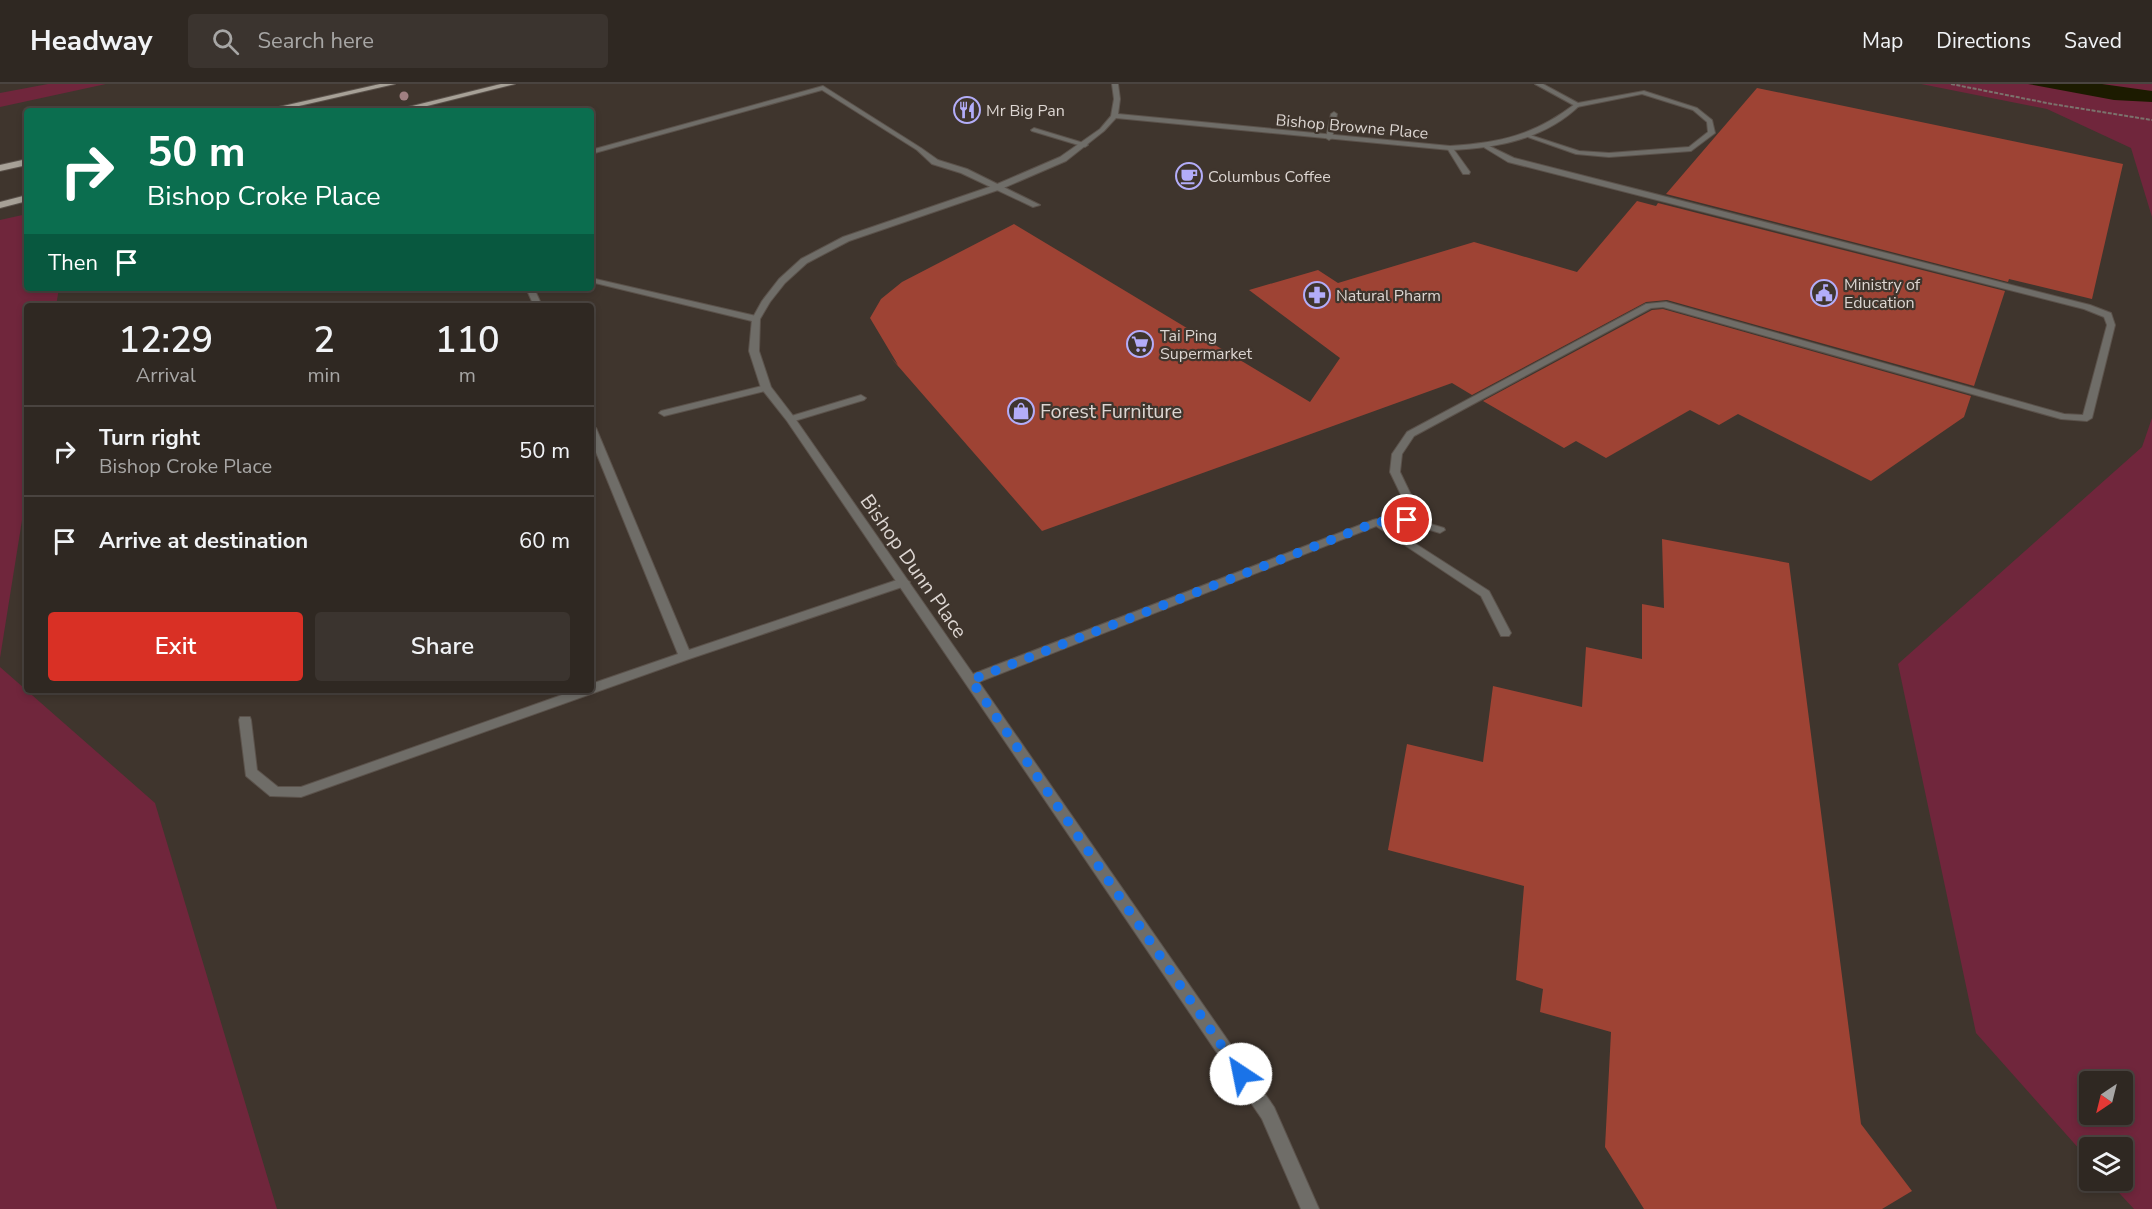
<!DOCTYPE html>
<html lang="en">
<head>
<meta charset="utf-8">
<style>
	:root { --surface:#2f2822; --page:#3b342f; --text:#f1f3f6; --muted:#a7a6a5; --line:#4a4440; --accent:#d93025 }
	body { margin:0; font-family:"Nunito Sans",sans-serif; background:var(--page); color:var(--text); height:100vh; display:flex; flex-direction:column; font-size:22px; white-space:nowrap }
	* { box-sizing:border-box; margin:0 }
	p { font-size:20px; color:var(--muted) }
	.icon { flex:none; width:33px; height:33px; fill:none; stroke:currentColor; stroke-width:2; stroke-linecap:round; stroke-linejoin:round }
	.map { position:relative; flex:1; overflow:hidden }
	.details { position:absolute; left:24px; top:219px; width:570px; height:390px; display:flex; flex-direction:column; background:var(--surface); border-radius:6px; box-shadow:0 3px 9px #0003,0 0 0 2px var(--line) }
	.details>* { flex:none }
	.guide { position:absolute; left:24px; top:24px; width:570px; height:183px; border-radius:6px; box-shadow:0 3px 9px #0003,0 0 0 2px var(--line); background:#0b6e4f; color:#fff; overflow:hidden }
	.needle { width:39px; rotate:215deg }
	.buttons { position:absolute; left:2079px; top:987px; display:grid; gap:12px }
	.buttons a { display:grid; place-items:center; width:54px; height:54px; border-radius:6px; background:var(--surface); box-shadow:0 3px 9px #0003,0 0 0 2px var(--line); font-size:30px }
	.pin { position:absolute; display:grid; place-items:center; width:51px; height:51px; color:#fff; margin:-26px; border:3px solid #fff; border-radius:50%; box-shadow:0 2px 6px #0007 }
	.me { position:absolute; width:66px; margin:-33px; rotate:326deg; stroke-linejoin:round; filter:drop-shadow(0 0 4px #0008) }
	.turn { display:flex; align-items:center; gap:21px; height:126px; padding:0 24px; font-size:27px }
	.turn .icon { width:78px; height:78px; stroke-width:2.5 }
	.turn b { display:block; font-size:42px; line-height:51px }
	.then { display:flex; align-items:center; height:57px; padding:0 24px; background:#0003; gap:12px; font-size:22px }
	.eta { display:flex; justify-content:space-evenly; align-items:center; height:102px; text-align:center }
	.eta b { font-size:36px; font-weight:600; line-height:42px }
	.action { display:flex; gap:12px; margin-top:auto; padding:12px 24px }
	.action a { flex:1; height:69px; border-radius:6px; background:var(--accent); color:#fff; font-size:24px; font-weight:600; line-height:69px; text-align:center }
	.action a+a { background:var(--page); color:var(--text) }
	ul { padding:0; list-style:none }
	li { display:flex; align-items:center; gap:18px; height:90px; padding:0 24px; border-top:2px solid var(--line) }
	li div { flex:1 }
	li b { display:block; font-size:22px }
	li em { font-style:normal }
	header { display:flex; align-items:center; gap:36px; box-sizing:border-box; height:84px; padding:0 30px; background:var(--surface); border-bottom:2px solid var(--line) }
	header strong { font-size:28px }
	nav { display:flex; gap:33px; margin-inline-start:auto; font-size:21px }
	.search { width:420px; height:54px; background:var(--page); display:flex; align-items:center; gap:15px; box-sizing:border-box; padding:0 21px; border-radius:6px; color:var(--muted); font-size:22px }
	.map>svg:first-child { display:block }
	.green { fill:#70263c; fill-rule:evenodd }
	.water { fill:#1c1b00 }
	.building { fill:#9e4334 }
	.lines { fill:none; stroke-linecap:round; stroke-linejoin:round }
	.service-casing { stroke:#5b524b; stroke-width:2 }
	.minor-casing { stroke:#5b524b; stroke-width:2 }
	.primary-casing { stroke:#5b524b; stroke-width:2 }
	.path { stroke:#7b726c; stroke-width:2; stroke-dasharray:4 1.5; stroke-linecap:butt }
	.service { fill:#6f6d68; fill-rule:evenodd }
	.minor { fill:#6f6d68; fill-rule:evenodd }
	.primary { fill:#a7a197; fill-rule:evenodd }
	.tree { fill:#a18082 }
	.route { stroke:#1a73e8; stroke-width:10; stroke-dasharray:0 18 }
	.labels { text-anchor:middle; stroke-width:4.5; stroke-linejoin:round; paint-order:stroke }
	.far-poi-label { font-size:16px; fill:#dcd5d1; stroke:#3f352d; text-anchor:start }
	.far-street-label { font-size:16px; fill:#dcd5d1; stroke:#3f352d }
	.poi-label { font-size:20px; fill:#dcd5d1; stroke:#3f352d; text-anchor:start }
	.street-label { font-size:20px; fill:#dcd5d1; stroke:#3f352d }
</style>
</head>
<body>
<header>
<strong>Headway</strong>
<div class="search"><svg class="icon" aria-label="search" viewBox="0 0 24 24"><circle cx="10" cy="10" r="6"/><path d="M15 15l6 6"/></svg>Search here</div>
<nav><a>Map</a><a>Directions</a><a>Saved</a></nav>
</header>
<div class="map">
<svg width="2152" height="1125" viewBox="0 0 2152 1125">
	<rect width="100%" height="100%" fill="#3f352d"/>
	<path class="green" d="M48,0H106L0,23V9Z
		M1921,0H2152V133L2131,64L2047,25Z
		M27,130V204H59L56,222H27V405L0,574V136Z
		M2152,334V1125H2134L2108,1097L2122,1096V1064H2090L2089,1076L1976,949L1898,580L2142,363ZM2090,998H2122V1030H2090Z
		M0,583L155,719L277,1125H0Z"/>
	<path class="water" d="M2028,0H2102L2152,7V18L2114,16Z"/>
	<path class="building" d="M1757,4L2123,80L2092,215L2009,195L2008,198L1666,110Z
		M1637,117L1656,122L1658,119L2005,207L1974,302L1667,216L1646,218L1472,311L1452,299L1042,447L891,274L898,281L870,234L881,215L902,198L1014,140L1310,318L1340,274L1249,206L1318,186L1338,199L1474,158L1577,188Z
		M1663,225L1971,312L1964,333L1871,397L1738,330L1719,341L1690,326L1606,374L1576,357L1564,364L1483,317L1652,226Z
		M1662,455L1789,479L1861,1040L1912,1107L1882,1125H1644L1605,1063L1611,948L1540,928L1543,905L1516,896L1524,802L1388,766L1407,660L1483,678L1493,602L1582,623L1586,563L1642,575V520L1664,524Z"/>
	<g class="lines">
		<defs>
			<path id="service" d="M1535,0H1543L1578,19L1644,7L1697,24L1712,36L1715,49L1691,67L1609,73L1576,70L1525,52L1530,51L1579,67L1609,69L1689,63L1708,48L1707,38L1693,26L1642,10L1577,23Z
				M823,2L921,64L938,76L967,85L1040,121L1033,123L961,89L932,80L917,66L822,6L591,70V66Z
				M1334,28L1337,30L1332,54L1329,56L1326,54L1331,30Z
				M1034,44L1087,60L1088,61L1085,63L1032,47L1031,46Z
				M1487,61L1514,74L2090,221L2111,229L2115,241L2092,334L2087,337L2061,335L1663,223L1651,224L1414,352L1402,370L1400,388L1425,440L1420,443L1416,442L1390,388L1392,370L1407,348L1646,220L1666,218L2064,330L2083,331L2107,241L2104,233L2084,225L1508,78L1485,64L1484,63Z
				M1448,63H1452L1470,88L1469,90H1463L1447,64Z
				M591,194L756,232L760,235L756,238L591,198Z
				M526,204H534L542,222H534Z
				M766,301L769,302V306L664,332L659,329L661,327Z
				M861,311L866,314L864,316L791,338L786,335L788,333Z
				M591,341L596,344L689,566L900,495L904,494L910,498L908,501L689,575L301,713L270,712L246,692L239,636L240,633H250L251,636L257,686L278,703H301L576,606H591V600L678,570L591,356Z
				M1377,435L1489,507L1511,549L1509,552H1501L1481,512L1373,440L1372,438L1373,436Z"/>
			<path id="minor" d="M1112,0H1118L1120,15L1118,30L1450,62C1501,59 1534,51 1575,20L1580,21C1545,55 1498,64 1450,66L1116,34L1104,47L1066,77L1001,105L849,157L807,179L785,199L770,218L760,235L759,267L771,303L794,333L973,590L1373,436L1407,433L1444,444L1445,446L1440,449L1407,439L1379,441L979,598L1274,1023L1319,1125H1301L1262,1035L787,337L761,304L749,267L752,235L762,217L779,195L801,175L843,153L995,101L1060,73L1100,45L1111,32L1114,15Z"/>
			<path id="primary" d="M380,0H395L277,27H261Z
				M501,0H515L407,27H392Z
				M27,75V81L0,87V81Z
				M27,111V117L0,124V118Z"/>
		</defs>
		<use href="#service" class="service-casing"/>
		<use href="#minor" class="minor-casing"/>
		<use href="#primary" class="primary-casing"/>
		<path class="path" d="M1951,0L2052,20L2152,36"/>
		<use href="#service" class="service"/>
		<use href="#minor" class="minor"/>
		<use href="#primary" class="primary"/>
	</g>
	<circle class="tree" cx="404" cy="12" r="4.5"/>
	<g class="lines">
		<path class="route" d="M1241,990L971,596L1377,438L1407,436"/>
	</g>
	<defs>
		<symbol id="restaurant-ring" viewBox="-11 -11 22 22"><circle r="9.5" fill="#3f352d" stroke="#b3adf9" stroke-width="1.5"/><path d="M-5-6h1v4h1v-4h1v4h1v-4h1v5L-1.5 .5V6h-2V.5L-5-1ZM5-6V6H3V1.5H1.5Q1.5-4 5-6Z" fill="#b3adf9"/></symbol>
		<symbol id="cafe-ring" viewBox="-11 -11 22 22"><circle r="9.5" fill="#3f352d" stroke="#b3adf9" stroke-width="1.5"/><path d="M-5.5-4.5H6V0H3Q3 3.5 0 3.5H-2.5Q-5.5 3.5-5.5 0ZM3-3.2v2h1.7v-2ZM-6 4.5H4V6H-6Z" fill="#b3adf9"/></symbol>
		<symbol id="civic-ring" viewBox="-11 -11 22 22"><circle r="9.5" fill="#3f352d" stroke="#b3adf9" stroke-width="1.5"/><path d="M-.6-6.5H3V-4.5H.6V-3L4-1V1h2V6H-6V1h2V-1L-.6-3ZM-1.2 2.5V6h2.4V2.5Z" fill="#b3adf9"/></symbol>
		<symbol id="pharmacy-ring" viewBox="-11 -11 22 22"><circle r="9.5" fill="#3f352d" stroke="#b3adf9" stroke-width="1.5"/><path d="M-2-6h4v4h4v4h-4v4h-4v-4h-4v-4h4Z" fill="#b3adf9"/></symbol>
		<symbol id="supermarket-ring" viewBox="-11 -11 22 22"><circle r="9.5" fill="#3f352d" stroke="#b3adf9" stroke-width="1.5"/><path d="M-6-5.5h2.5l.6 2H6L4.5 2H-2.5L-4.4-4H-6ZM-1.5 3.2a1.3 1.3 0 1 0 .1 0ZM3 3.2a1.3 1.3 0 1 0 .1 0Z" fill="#b3adf9"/></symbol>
		<symbol id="shop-ring" viewBox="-11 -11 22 22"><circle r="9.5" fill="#3f352d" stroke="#b3adf9" stroke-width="1.5"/><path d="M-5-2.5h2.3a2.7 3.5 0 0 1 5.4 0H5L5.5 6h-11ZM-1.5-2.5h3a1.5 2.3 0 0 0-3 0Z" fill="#b3adf9"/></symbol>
	</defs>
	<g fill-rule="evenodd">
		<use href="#restaurant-ring" x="952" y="11" width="30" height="30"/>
		<use href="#cafe-ring" x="1174" y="77" width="30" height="30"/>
		<use href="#civic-ring" x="1809" y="194" width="30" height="30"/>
		<use href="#pharmacy-ring" x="1302" y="196" width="30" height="30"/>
		<use href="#supermarket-ring" x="1125" y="245" width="30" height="30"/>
		<use href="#shop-ring" x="1006" y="312" width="30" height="30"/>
	</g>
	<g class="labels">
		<g class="far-poi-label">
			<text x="986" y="32">Mr Big Pan</text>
			<text x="1208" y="98">Columbus Coffee</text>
			<text x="1844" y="206">Ministry of<tspan x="1844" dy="18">Education</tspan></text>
			<text x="1336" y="217">Natural Pharm</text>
			<text x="1160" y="257">Tai Ping<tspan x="1160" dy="18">Supermarket</tspan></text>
		</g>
		<g class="far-street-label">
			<text transform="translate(1352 42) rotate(5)" y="6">Bishop Browne Place</text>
		</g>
		<g class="poi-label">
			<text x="1040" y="334">Forest Furniture</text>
		</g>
		<g class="street-label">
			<text transform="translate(914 482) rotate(55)" y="7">Bishop Dunn Place</text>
		</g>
	</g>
</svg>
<div class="buttons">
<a><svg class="needle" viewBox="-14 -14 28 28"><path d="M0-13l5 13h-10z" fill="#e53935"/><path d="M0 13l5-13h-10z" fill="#a7a6a5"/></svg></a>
<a><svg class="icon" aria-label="layers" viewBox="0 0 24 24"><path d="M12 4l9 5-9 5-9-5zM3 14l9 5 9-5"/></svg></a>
</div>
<div class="pin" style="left:1407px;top:436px;background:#d93025"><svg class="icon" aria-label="arrive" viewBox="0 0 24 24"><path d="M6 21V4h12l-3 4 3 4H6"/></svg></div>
<svg class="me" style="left:1241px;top:990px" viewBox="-20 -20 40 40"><circle r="19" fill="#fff"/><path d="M0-13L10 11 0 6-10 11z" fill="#1a73e8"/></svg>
<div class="guide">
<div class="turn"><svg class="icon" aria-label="right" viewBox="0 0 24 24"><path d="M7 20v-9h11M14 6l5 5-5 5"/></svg><div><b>50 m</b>Bishop Croke Place</div></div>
<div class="then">Then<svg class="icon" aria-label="arrive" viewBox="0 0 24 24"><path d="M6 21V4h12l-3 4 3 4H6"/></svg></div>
</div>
<section class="details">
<div class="eta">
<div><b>12:29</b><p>Arrival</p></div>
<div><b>2</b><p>min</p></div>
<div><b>110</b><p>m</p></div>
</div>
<ul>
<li><svg class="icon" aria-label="right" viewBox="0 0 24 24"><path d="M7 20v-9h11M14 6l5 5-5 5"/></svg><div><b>Turn right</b><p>Bishop Croke Place</p></div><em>50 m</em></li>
<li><svg class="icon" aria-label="arrive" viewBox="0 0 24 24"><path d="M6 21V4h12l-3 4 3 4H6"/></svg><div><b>Arrive at destination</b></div><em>60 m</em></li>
</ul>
<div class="action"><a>Exit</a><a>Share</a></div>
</section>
</div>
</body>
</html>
